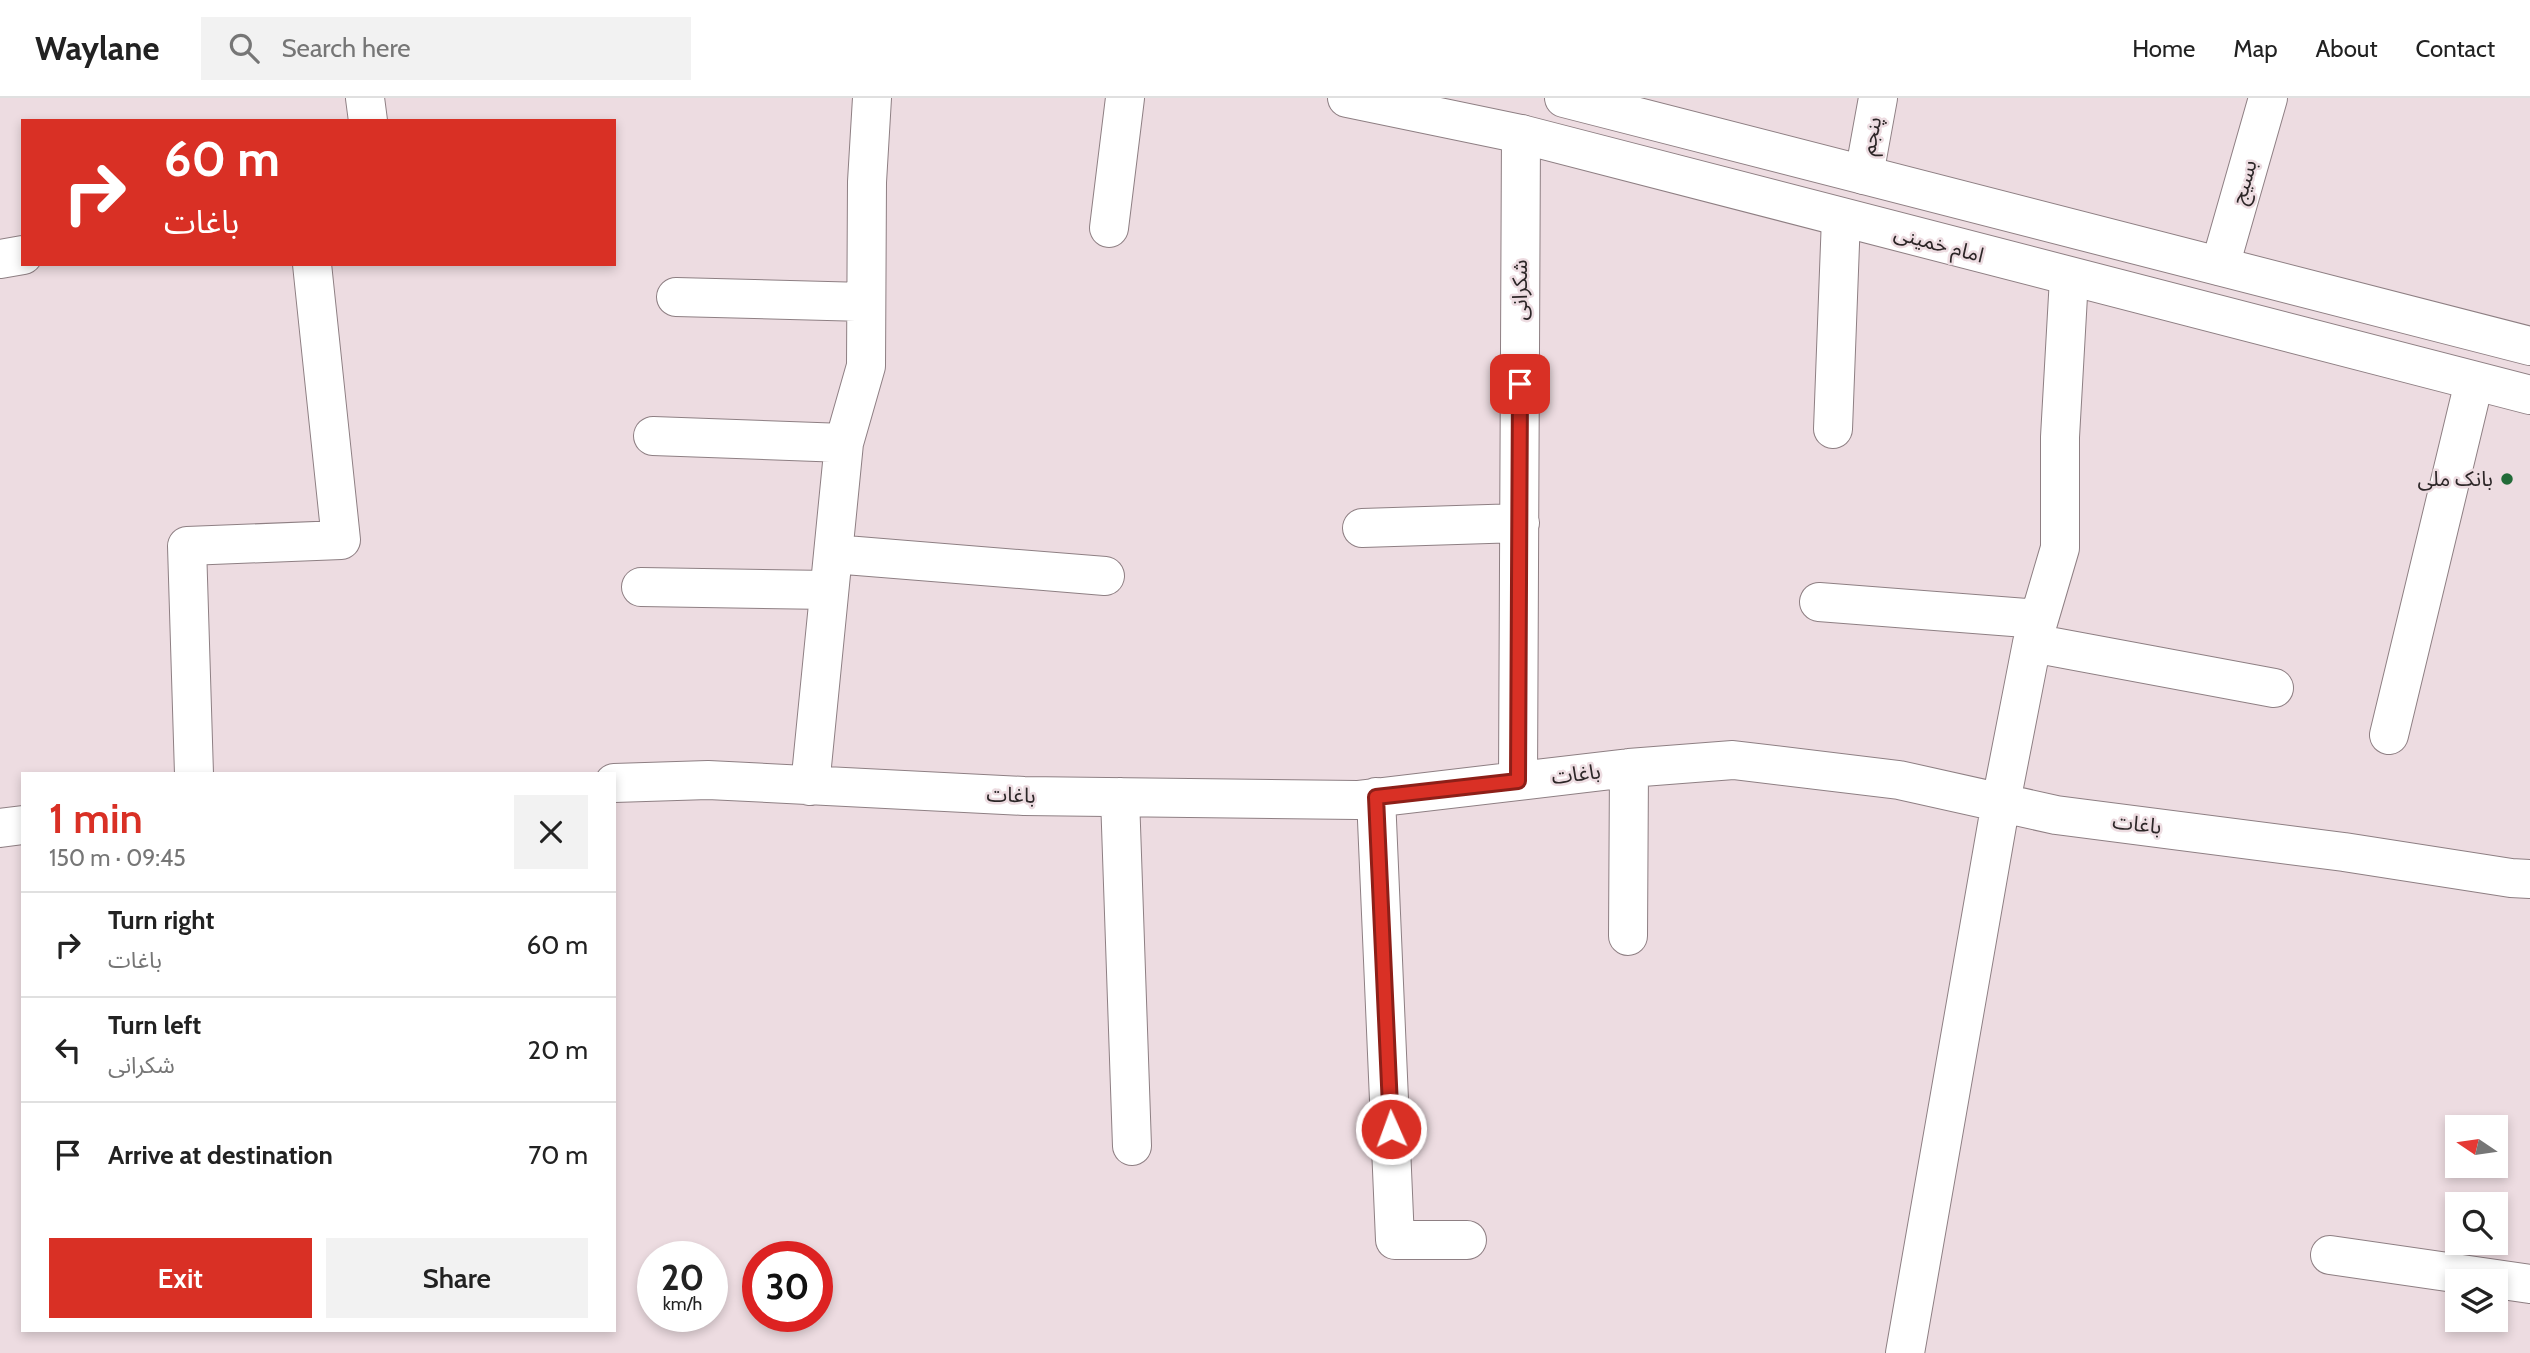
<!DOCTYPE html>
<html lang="en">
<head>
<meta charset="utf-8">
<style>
	:root { --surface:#fff; --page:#f2f2f2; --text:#222; --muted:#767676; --line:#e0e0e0; --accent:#d93025 }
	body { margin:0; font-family:Cabin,"Noto Sans Arabic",sans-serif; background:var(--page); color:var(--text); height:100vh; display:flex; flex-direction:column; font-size:26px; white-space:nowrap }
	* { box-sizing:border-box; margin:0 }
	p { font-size:23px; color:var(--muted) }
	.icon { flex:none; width:38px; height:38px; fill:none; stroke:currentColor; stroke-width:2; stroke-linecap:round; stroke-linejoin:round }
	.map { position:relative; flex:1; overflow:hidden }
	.sheet { position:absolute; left:21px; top:674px; width:595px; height:560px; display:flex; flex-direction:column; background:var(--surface); border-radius:0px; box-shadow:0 4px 10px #0003 }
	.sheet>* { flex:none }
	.top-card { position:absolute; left:21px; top:21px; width:595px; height:147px; border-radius:0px; box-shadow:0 4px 10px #0003; background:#d93025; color:#fff; overflow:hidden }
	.needle { width:46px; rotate:283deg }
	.fabs { position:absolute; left:2445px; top:1017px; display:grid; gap:14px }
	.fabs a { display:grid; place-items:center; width:63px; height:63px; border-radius:0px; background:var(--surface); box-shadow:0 4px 10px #0003; font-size:35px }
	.speed { position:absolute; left:637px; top:1143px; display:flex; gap:14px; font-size:35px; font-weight:700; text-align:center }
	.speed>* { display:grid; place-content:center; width:91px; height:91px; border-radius:50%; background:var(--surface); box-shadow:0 4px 10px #0003; line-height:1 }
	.speed small { font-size:18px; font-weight:400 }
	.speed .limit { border:10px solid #d22; background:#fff; color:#111 }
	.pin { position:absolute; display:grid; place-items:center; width:60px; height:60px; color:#fff; margin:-30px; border-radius:14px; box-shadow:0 4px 10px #0006 }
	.me { position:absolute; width:77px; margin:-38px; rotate:358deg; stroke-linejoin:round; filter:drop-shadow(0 0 5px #0008) }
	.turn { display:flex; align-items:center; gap:24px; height:147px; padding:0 28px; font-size:32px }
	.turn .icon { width:91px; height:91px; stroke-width:2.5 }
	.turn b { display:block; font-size:49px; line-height:60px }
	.round { display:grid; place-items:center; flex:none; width:74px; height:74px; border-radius:0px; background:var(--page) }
	.summary { display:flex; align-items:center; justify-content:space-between; height:119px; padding:0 28px }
	h1 { font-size:42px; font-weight:600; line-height:52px; color:var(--accent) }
	.primary-button { display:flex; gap:14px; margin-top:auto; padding:14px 28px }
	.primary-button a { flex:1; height:80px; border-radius:0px; background:var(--accent); color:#fff; font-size:28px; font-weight:600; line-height:80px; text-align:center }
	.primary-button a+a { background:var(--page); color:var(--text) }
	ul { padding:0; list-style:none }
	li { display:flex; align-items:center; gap:21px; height:105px; padding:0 28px; border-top:2px solid var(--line) }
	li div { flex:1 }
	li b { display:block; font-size:26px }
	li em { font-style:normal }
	header { display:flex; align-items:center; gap:42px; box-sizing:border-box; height:98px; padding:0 35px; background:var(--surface); border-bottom:2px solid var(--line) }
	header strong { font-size:33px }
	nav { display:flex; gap:38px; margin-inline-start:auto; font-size:24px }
	.search { width:490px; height:63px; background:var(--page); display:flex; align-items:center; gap:18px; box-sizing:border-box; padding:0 24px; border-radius:0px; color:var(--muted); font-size:26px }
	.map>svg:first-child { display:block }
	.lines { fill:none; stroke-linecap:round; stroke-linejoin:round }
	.street-casing { stroke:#8e7f83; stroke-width:40 }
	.secondary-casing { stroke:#8e7f83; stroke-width:40 }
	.street { stroke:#fff; stroke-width:38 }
	.secondary { stroke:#fff; stroke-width:38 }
	.route-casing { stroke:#8d1f18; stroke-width:18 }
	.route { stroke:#d93025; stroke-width:12 }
	.poi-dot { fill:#226b38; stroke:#eddce1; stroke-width:2.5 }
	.labels { text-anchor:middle; stroke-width:5; stroke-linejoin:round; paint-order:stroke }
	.street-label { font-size:21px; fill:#2c2627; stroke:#eddce1 }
	.poi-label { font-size:21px; fill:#2c2627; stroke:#eddce1; text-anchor:end }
</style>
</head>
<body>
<header>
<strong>Waylane</strong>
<div class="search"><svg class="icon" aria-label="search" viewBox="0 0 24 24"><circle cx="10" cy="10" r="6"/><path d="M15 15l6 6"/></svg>Search here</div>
<nav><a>Home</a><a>Map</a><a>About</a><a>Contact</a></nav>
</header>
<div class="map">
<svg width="2530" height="1255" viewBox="0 0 2530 1255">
	<rect width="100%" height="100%" fill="#eddce1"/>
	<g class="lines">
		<defs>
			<path id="street" d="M365,0L368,23
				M1864,77L1878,0
				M1109,130L1125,0
				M0,161L23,157
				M2220,168L2268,0
				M676,199L865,204
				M1833,331L1841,120
				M653,338L844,345
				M1362,430L1520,425
				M833,456L1105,478
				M641,489L829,492
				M1819,504L2039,521
				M2032,545L2274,590
				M2389,637L2474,284
				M194,676L187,448L341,442L312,166
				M1518,683L1521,36
				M614,685L708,682L1024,698L1357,702L1629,670L1733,662L1899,682L2056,717L2344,754L2511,780L2530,781
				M810,688L844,345L866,268L867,84L872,0
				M1120,699L1132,1048
				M1376,699L1395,1142H1467
				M0,730L23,727
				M1628,838L1629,670
				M2330,1157L2530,1186
				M1905,1255L2001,704L2032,545L2060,450V339L2069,180"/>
			<path id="secondary" d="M1347,0L1521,36L2530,297
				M1564,0L2530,248"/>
		</defs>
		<use href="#street" class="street-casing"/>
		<use href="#secondary" class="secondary-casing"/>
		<use href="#street" class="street"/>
		<use href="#secondary" class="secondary"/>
	</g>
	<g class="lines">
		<defs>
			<path id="route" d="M1391,1031L1376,699L1518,683L1520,286"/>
		</defs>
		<use href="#route" class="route-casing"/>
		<use href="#route" class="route"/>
	</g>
	<circle class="poi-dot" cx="2507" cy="381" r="7"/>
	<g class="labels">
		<g class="street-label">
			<text transform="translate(1871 38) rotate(-80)" y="7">پنجم</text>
			<text transform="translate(2244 84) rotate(-74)" y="7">بسیج</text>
			<text transform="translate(1939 146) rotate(15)" y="7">امام خمینی</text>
			<text transform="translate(1520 192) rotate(-90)" y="7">شکرانی</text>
			<text transform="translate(1576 676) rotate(-7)" y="7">باغات</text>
			<text transform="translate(1011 697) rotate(2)" y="7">باغات</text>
			<text transform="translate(2137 726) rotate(7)" y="7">باغات</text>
		</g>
		<g class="poi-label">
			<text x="2493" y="388">بانک ملی</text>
		</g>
	</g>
</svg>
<div class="fabs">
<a><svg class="needle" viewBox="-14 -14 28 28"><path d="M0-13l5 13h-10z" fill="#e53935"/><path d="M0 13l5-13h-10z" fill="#767676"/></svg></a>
<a><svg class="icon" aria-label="search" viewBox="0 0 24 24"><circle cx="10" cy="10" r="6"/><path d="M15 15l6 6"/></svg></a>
<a><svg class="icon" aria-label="layers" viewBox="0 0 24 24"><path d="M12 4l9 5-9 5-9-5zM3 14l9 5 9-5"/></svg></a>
</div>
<div class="speed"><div>20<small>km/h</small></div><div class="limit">30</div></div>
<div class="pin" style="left:1520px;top:286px;background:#d93025"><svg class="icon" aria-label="arrive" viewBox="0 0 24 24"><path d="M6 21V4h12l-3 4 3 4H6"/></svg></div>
<svg class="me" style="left:1391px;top:1031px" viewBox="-20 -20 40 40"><circle r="17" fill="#d93025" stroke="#fff" stroke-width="3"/><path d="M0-11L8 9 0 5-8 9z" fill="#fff"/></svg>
<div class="top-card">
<div class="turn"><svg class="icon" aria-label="right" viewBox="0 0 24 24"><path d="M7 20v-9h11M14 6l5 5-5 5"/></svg><div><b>60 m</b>باغات</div></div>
</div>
<section class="sheet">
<div class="summary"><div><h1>1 min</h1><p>150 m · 09:45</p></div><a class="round"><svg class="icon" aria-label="close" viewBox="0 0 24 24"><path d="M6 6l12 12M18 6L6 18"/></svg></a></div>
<ul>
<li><svg class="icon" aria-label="right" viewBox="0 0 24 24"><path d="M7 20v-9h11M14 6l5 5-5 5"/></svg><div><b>Turn right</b><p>باغات</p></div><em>60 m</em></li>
<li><svg class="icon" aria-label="left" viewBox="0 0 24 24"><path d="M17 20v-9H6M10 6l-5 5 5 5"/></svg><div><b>Turn left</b><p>شکرانی</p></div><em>20 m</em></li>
<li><svg class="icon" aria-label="arrive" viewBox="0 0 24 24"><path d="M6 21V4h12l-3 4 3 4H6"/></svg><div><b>Arrive at destination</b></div><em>70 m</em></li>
</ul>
<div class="primary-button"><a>Exit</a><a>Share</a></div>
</section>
</div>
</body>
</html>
